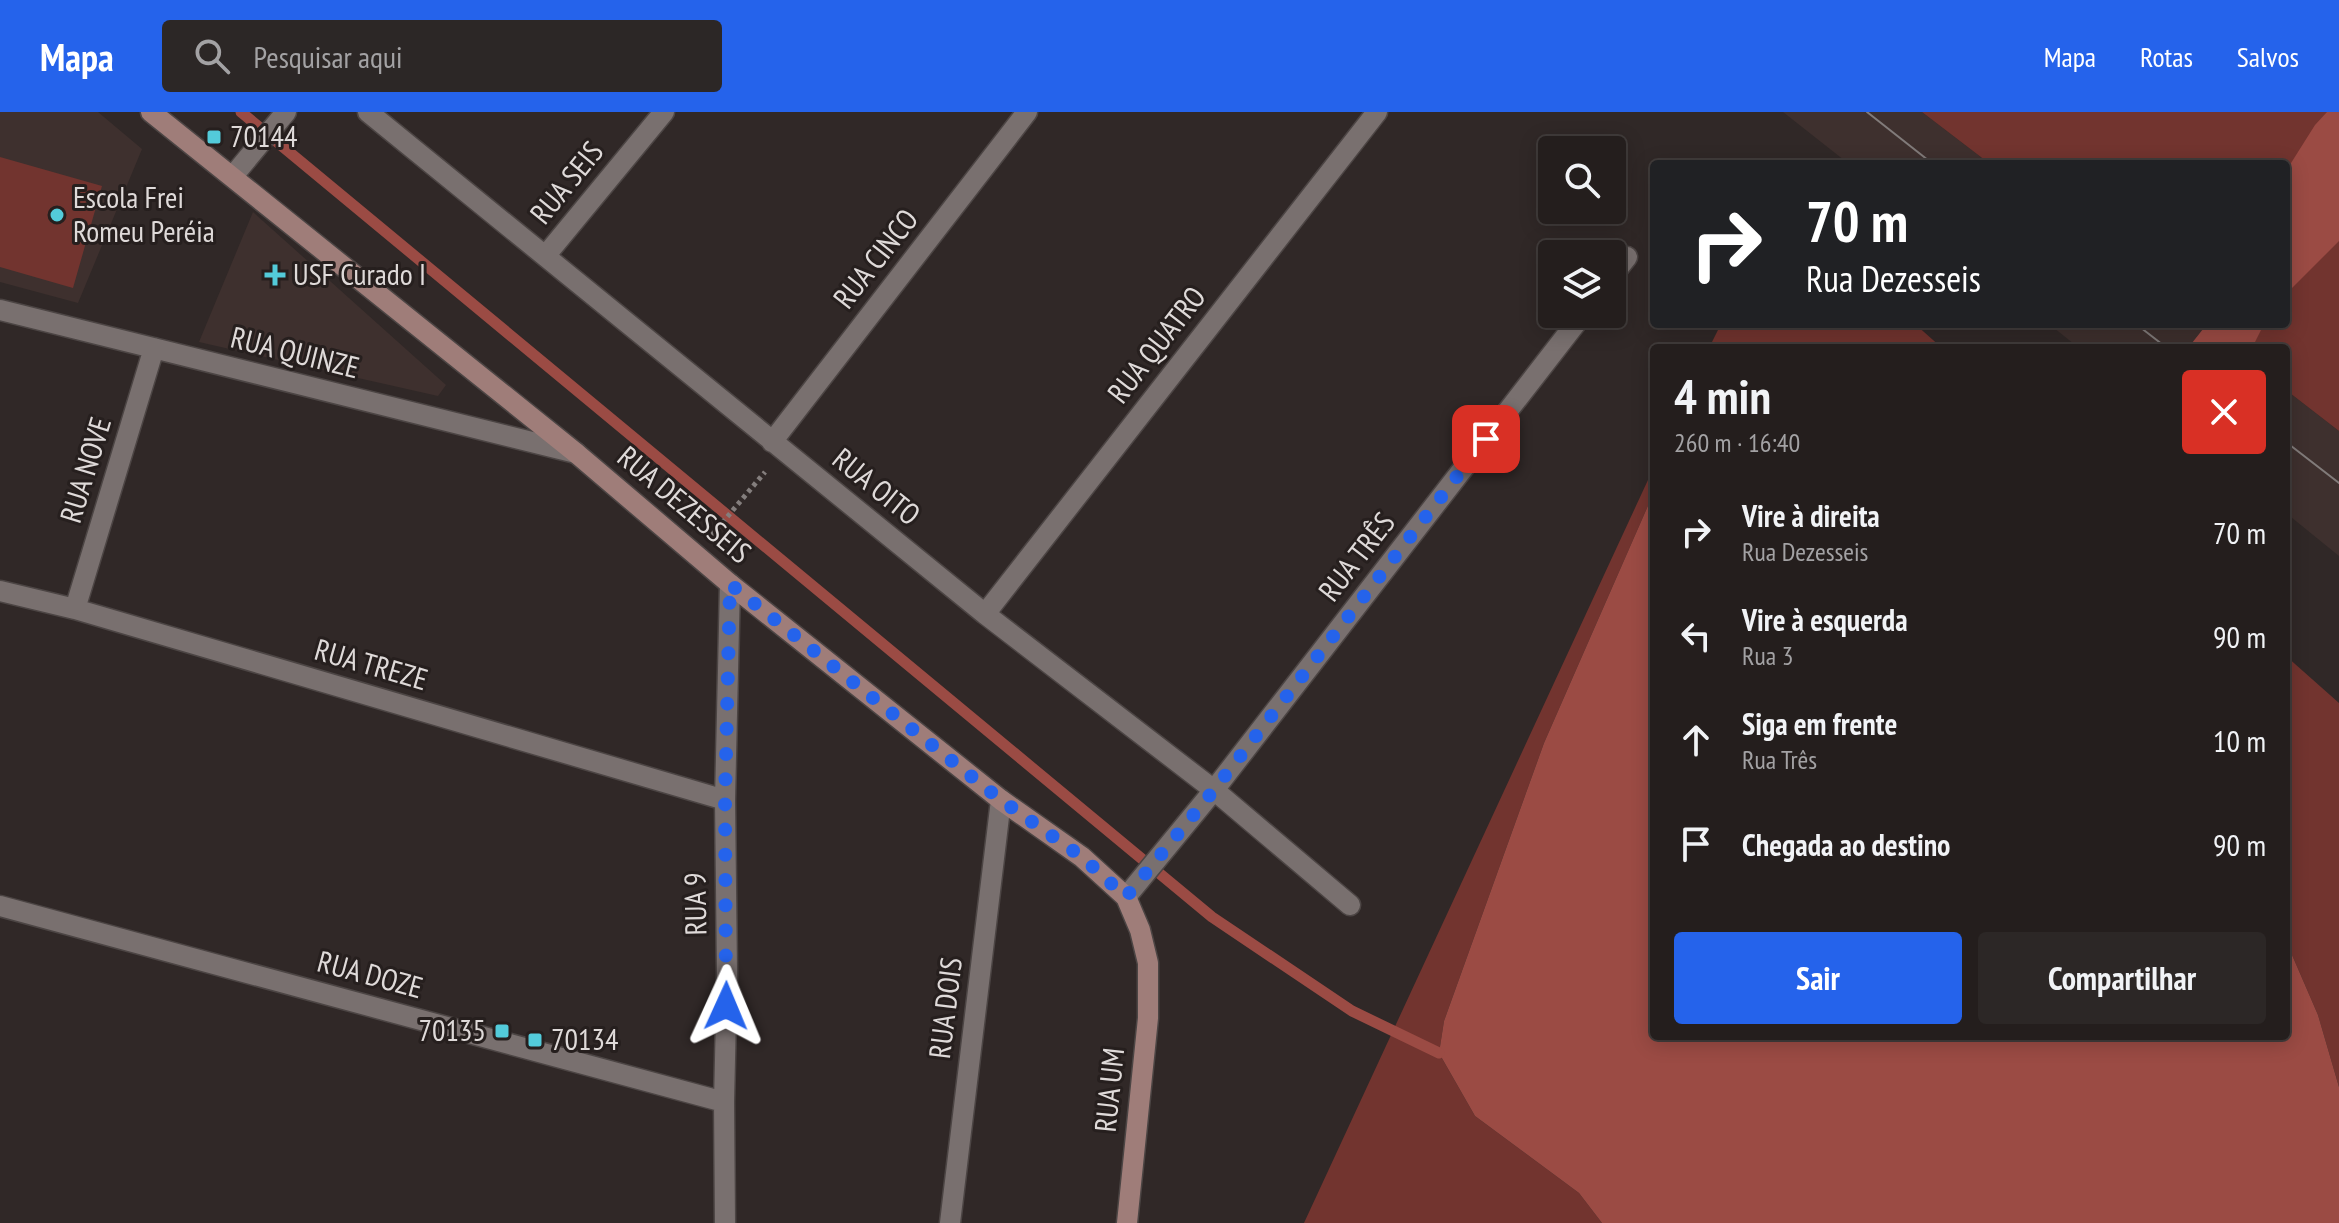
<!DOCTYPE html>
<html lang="pt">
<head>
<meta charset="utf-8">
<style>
	:root { --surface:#241e1d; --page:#2c2726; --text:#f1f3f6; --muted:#a3a2a4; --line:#413c3b; --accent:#2563eb }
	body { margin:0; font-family:"PT Sans Narrow",sans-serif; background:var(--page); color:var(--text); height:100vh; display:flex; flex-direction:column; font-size:30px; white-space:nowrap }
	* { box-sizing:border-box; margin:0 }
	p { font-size:26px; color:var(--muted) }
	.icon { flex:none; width:44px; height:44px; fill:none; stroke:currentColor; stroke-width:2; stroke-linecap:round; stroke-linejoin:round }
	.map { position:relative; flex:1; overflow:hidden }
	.side { position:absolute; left:1650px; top:232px; width:640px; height:696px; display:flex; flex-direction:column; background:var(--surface); border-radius:8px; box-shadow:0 4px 20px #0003,0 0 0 2px var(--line) }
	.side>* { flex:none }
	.guide { position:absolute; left:1650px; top:48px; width:640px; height:168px; border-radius:8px; box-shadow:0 4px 20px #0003,0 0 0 2px var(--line); background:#202124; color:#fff; overflow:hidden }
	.fabs { position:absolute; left:1538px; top:24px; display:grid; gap:16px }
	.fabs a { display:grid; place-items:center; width:88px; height:88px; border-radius:8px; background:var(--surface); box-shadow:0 4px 20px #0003,0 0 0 2px var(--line); font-size:40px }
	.pin { position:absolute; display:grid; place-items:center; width:68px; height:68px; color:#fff; margin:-34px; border-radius:16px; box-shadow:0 4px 12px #0006 }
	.me { position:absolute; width:88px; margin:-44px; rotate:1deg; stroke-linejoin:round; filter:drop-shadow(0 0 6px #0008) }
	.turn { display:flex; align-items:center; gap:28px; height:168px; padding:0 24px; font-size:36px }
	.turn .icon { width:104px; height:104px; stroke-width:2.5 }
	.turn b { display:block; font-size:56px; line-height:68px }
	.round { display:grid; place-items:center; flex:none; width:84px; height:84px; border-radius:8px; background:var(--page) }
	.overview { display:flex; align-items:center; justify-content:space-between; height:136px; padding:0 24px }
	h1 { font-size:48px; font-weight:700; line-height:60px }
	.button { display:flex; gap:16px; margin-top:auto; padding:16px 24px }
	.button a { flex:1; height:92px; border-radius:8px; background:var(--accent); color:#fff; font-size:32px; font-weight:700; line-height:92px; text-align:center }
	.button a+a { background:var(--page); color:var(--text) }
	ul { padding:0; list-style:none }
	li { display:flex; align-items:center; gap:24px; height:104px; padding:0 24px }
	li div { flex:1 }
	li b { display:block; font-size:30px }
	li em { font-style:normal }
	header { display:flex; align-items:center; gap:48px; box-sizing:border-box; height:112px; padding:0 40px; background:var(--accent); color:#fff }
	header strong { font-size:38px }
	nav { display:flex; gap:44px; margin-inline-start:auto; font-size:28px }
	.search { width:560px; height:72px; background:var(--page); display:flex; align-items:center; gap:20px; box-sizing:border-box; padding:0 28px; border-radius:8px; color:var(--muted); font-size:30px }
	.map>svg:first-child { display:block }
	.built { fill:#3e302e }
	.green { fill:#72342f }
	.water { fill:#9b4b44 }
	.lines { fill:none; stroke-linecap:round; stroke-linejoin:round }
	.stream { stroke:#9b4b44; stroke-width:11 }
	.street-casing { stroke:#4c4544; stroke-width:23 }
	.secondary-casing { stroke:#4c4544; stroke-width:23 }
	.path { stroke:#847e7d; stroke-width:5; stroke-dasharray:4 4; stroke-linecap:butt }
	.street { stroke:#79706f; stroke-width:20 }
	.secondary { stroke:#9f7d79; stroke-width:20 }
	.tram { stroke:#817b7a; stroke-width:2 }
	.route { stroke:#2563eb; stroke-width:14; stroke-dasharray:0 25.2 }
	.poi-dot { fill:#53cbda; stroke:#261f1e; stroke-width:3 }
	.labels { text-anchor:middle; stroke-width:6; stroke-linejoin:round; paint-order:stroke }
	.poi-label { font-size:30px; fill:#dfdad9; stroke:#261f1e; text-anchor:start }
	.street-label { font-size:30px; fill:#dfdad9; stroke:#261f1e }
</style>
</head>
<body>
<header>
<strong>Mapa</strong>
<div class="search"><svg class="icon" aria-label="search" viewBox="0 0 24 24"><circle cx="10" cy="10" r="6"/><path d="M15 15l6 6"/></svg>Pesquisar aqui</div>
<nav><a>Mapa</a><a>Rotas</a><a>Salvos</a></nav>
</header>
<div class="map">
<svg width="2339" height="1111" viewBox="0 0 2339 1111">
	<rect width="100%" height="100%" fill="#302827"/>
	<path class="built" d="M0,0H98L142,37L78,191L0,170Z
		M1783,0H1922L1990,52H1849Z
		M253,100L446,273L438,284L199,230Z
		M2049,212H2199L2231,236H2079Z
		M2286,278L2339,319V444L2286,401Z"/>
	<path class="green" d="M1922,0H2339V319L2286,278V236H2231L2199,212H2286V52H1990Z
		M0,45L102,74L73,176L0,155Z
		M1721,212H1915L1942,236H1709Z
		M1654,355V380L1544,631L1444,909L1439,941L1475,1004L1579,1081L1602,1111H1304Z
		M2286,544L2339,591V975L2318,903L2286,829Z"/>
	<path class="water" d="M2327,0H2339V129L2286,182V59L2315,13Z
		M2207,212H2264L2252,236H2188Z
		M1654,380V924H2286V829L2318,903L2339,975V1111H1602L1579,1081L1475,1004L1439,941L1444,909L1544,631Z"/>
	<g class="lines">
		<path class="stream" d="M241,0L1212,805L1352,899L1439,941"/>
		<defs>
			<path id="street" d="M368,0L985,502L1214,678L1350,793
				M233,64L286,0
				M546,143L664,0
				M1612,164L1627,145
				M0,198L576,341
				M772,330L1027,0
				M0,479L75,497L725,688
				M75,497L154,236
				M985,502L1377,0
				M1126,785L1214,678L1583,202
				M0,794L724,990
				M725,1111L724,990L727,862L725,688L730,472
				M950,1111L1001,688"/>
			<path id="secondary" d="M151,0L576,341L730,472L1001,688L1082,745L1126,785L1140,818L1148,851V906L1127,1111"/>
		</defs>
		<use href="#street" class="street-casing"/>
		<use href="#secondary" class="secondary-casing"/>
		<path class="path" d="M712,423L765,360"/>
		<use href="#street" class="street"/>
		<use href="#secondary" class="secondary"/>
		<path class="tram" d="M1867,0L1933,52
			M2136,212L2167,236
			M2286,330L2339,371"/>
	</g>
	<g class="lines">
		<path class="route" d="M726,894L725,688L730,472L1001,688L1082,745L1126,785L1214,678L1486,327"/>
	</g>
	<g class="poi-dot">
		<rect x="206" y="17" width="16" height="16" rx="4"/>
		<circle cx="57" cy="103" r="8"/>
		<path d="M271 151h8v8h8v8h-8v8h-8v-8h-8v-8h8z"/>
		<rect x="494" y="911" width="16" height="16" rx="4"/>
		<rect x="527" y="920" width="16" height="16" rx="4"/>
	</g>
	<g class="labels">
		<g class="poi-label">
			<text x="230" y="35">70144</text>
			<text x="73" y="96">Escola Frei<tspan x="73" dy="34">Romeu Peréia</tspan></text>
			<text x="293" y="173">USF Curado I</text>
			<text x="486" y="929" text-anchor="end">70135</text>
			<text x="551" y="938">70134</text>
		</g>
		<g class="street-label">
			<text transform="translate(567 71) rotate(-51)" y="10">RUA SEIS</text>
			<text transform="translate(876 147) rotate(-52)" y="10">RUA CINCO</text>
			<text transform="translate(1157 233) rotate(-52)" y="10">RUA QUATRO</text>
			<text transform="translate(295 241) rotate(14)" y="10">RUA QUINZE</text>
			<text transform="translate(86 358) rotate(-73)" y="10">RUA NOVE</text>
			<text transform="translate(876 375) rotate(39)" y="10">RUA OITO</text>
			<text transform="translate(684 393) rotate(40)" y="10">RUA DEZESSEIS</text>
			<text transform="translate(1357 445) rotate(-52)" y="10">RUA TRÊS</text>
			<text transform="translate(371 553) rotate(16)" y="10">RUA TREZE</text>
			<text transform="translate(696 792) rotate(-91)" y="10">RUA 9</text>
			<text transform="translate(370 863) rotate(15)" y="10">RUA DOZE</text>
			<text transform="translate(946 896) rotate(-83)" y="10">RUA DOIS</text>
			<text transform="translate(1110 978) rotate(-84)" y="10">RUA UM</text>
		</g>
	</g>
</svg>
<div class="fabs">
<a><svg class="icon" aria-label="search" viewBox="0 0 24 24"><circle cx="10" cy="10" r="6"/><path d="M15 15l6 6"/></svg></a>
<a><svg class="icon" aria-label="layers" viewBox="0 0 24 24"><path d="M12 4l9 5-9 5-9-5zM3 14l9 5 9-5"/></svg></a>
</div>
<div class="pin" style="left:1486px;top:327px;background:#d93025"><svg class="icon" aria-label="arrive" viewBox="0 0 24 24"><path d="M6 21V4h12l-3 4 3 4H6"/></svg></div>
<svg class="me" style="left:726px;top:894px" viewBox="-20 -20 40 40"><path d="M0-17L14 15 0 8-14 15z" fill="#2563eb" stroke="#fff" stroke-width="4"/></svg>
<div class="guide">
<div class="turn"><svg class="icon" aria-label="right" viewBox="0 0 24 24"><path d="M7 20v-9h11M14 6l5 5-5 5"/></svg><div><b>70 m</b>Rua Dezesseis</div></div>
</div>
<section class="side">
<div class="overview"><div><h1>4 min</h1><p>260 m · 16:40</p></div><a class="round" style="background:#d93025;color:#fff"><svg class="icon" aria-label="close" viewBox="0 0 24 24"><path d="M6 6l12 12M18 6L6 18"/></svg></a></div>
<ul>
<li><svg class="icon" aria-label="right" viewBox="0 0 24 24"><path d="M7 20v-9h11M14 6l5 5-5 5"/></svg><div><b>Vire à direita</b><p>Rua Dezesseis</p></div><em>70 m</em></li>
<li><svg class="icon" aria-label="left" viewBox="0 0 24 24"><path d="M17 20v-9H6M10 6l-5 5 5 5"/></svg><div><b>Vire à esquerda</b><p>Rua 3</p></div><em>90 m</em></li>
<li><svg class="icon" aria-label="ahead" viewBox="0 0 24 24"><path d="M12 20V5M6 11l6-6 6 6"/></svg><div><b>Siga em frente</b><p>Rua Três</p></div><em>10 m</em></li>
<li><svg class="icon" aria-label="arrive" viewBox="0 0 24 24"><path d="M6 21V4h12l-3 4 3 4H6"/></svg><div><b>Chegada ao destino</b></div><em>90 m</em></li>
</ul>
<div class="button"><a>Sair</a><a>Compartilhar</a></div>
</section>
</div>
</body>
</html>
